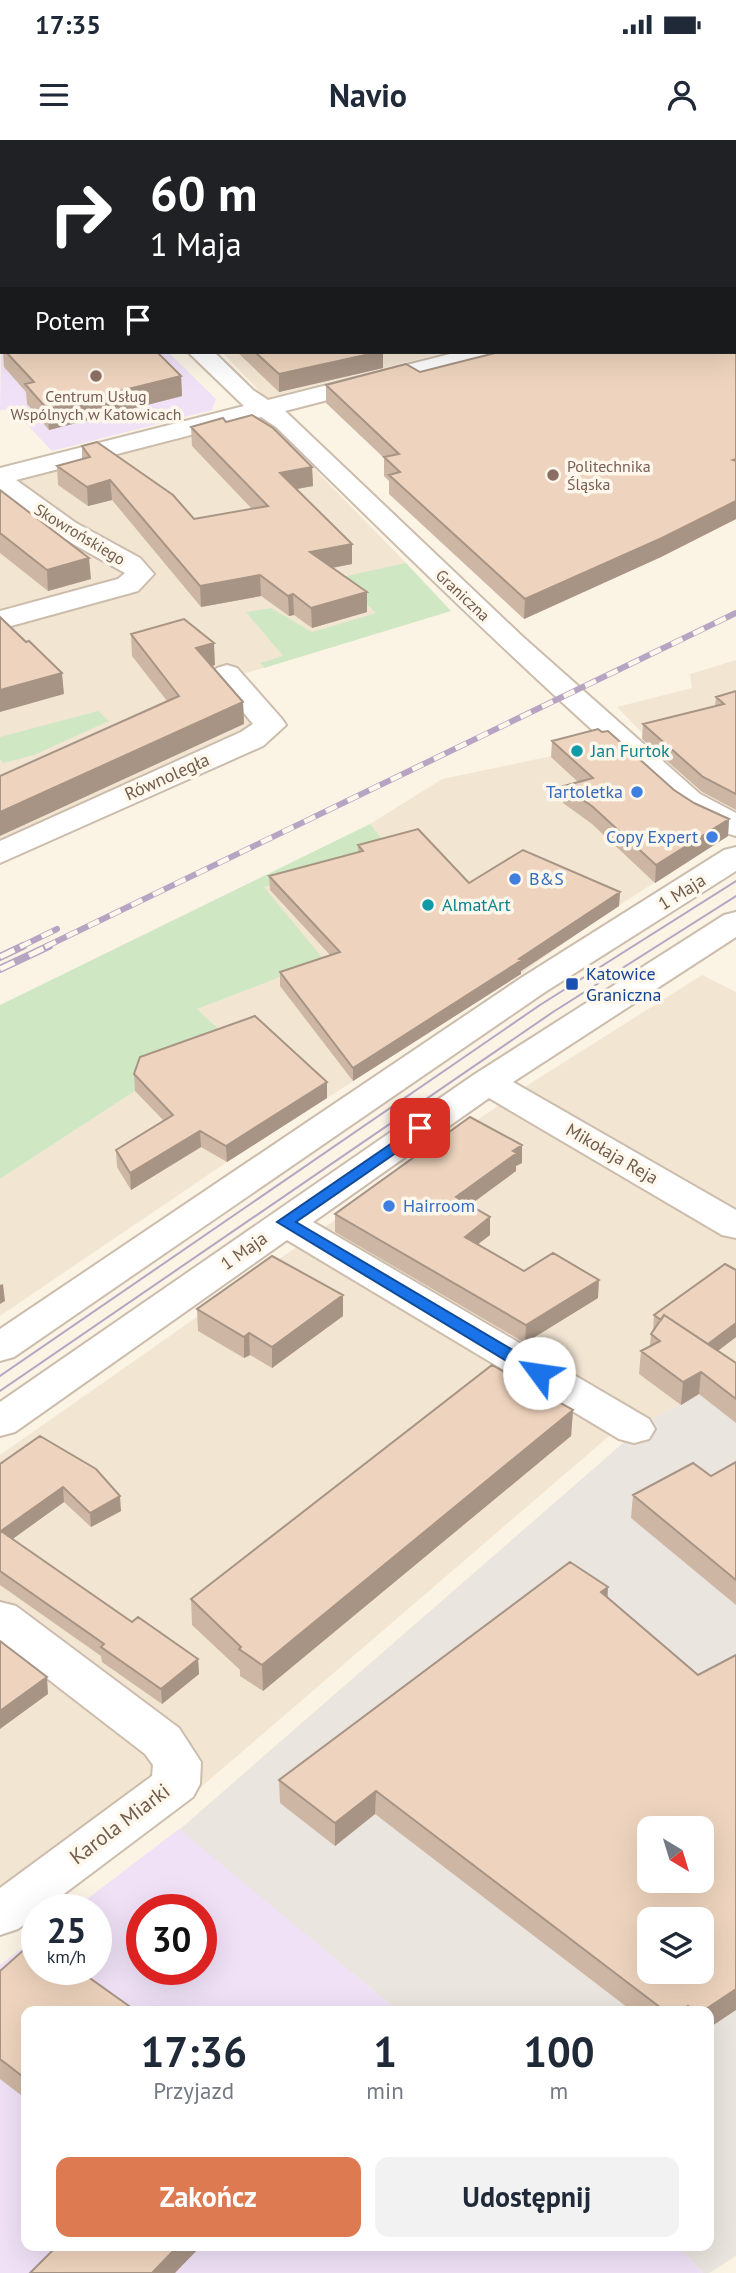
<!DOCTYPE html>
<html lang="pl">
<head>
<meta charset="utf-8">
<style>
	:root { --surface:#fff; --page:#f2f2f3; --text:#1f2937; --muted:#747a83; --accent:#dd7a51 }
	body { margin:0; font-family:"PT Sans",sans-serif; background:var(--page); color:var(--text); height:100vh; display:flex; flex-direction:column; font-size:26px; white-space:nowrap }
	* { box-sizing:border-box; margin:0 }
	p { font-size:23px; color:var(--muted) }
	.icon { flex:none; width:38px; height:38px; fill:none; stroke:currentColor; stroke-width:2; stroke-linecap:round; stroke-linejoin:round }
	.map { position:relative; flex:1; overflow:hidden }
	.details { position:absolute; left:21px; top:1866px; width:693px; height:245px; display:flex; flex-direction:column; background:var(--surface); border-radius:14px; box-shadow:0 7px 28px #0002 }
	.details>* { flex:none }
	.banner { position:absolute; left:0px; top:0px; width:737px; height:214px; box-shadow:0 7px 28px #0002; background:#202124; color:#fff; overflow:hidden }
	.needle { width:46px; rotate:142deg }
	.fabs { position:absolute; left:637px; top:1676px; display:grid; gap:14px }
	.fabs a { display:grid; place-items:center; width:77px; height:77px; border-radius:14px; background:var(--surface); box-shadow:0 7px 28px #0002; font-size:35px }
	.speed { position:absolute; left:21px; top:1754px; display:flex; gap:14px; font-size:35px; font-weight:700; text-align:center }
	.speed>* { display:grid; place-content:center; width:91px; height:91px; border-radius:50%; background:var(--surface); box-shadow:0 7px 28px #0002; line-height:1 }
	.speed small { font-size:18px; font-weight:400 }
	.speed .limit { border:10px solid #d22; background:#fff; color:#111 }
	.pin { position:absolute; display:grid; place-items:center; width:60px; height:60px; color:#fff; margin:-30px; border-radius:14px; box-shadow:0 4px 10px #0006 }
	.me { position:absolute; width:77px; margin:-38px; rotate:301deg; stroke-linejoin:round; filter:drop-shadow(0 0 5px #0008) }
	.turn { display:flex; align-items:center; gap:24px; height:147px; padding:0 35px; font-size:32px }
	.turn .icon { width:91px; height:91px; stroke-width:2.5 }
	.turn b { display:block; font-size:49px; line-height:60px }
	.then { display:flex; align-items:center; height:66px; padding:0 35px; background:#0003; gap:14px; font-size:26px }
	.eta { display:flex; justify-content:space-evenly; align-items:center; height:119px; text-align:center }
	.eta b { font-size:42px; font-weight:800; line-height:49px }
	.primary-button { display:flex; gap:14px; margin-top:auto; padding:14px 35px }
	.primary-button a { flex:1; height:80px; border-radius:14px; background:var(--accent); color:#fff; font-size:28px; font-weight:800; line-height:80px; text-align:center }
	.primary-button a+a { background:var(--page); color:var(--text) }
	.status { display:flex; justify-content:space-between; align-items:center; height:49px; padding:0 35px; background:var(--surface); direction:ltr }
	.status svg { height:19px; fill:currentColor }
	header { display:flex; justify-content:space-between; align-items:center; height:91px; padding:0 35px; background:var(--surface); font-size:32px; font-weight:800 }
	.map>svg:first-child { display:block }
	.residential { fill:#f2e6d3 }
	.industrial { fill:#ebe5df; fill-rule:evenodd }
	.education { fill:#f0e1f7; fill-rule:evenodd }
	.green { fill:#d0e7c4 }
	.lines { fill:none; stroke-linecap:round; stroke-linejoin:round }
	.minor-casing { stroke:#ccbcac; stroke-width:4 }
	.minor { fill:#fff; fill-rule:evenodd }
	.tram { stroke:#b7a4c3; stroke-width:2 }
	.rail-far1-casing { stroke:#b7a4c3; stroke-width:6 }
	.rail-casing { stroke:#b7a4c3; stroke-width:8 }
	.rail-far1 { stroke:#fef7eb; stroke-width:4.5; stroke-dasharray:12; stroke-linecap:butt }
	.rail { stroke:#fef7eb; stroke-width:5; stroke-dasharray:16; stroke-linecap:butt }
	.wall { fill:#cdb6a3 }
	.shaded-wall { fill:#a79485 }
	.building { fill:#eed4be; stroke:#a79485; stroke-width:2; fill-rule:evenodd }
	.route { fill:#1a73e8; stroke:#114b97; stroke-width:2 }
	.education-dot { fill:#8d6e63; stroke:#fef7eb; stroke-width:2.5 }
	.culture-dot { fill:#0f9aa8; stroke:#fef7eb; stroke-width:2.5 }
	.shop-dot { fill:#3f7fe0; stroke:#fef7eb; stroke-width:2.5 }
	.transit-dot { fill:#1a4fb4; stroke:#fef7eb; stroke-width:2.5 }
	.labels { text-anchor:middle; stroke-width:7; stroke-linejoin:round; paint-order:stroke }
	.far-education-label { font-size:16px; fill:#785e54; stroke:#fef7eb }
	.far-street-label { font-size:16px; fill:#725c4c; stroke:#fef7eb }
	.culture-label { font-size:18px; fill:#0d838f; stroke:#fef7eb; text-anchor:start }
	.street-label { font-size:18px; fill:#725c4c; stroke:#fef7eb }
	.shop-label { font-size:18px; fill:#366cbe; stroke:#fef7eb; text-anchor:end }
	.transit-label { font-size:18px; fill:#164399; stroke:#fef7eb; text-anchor:start }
	.near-street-label { font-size:21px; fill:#725c4c; stroke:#fef7eb }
</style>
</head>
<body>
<div class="status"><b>17:35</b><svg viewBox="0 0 49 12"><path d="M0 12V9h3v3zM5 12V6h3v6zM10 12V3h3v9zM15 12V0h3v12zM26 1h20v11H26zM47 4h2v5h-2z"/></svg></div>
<header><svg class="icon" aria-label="menu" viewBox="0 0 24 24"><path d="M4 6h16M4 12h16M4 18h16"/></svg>Navio<svg class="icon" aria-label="person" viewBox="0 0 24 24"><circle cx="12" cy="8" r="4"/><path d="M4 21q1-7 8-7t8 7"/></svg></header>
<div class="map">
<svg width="736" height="2133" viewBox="0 0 736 2133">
	<rect width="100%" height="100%" fill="#fbf4e5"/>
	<path class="residential" d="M222,212H446L266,258Z
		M261,274L406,423L446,471L240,535L284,579L285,588L264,603L0,725V340Z
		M736,520V667L647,598L617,567L692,548L690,534Z
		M604,605L725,697L592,783L521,834L227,1022L0,1176V1039L135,951L141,933L231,900L197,869L263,747L350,725L386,705L370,684L442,639Z
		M702,835L736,852V1077L520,950Z
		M506,960L736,1096V1283L699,1255L634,1289L615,1291L179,1666L0,1776V1315Z"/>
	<path class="industrial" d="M699,1254L736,1283V2116L709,2133H703L677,2105H709V1871H398L179,1690L647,1282ZM649,1689H702V1741H649ZM649,1780H702V1832H649Z"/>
	<path class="education" d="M2,167V212H168L216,259L212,270L52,311L12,269L0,270Z
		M179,1689L398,1871H26V2105H677L703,2133H0V1825L37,1797V1829H96V1769H74ZM142,1769H201V1829H142Z"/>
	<path class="green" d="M406,423L451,471L264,528L260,523L283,516L246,472L271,468L312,492L376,473L359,457L328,440Z
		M98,571L109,581L34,615L3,623L0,619V597Z
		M370,684L387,705L351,725L264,747L324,820L197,869L232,901L141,933L135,951L0,1039V865Z"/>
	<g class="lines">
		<defs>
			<path id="minor" d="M0,18H2V32H0Z
				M735,119H736V133H735Z
				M188,212H214L253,250L268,260L458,212H498L495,217L285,271L523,497L700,654L736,673V696C677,681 631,626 588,586C481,489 379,388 276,287L261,277L16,340L76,383L140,418L154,434L138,451L0,489V471L118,439L125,433L57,395L0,354V328L244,266Z
				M227,525L237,528L282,579L286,585L263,606L0,723V701L241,592L253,584L212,534L217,528Z
				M736,707V731L545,852L14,1217L0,1221V1189L521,838L724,710Z
				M736,772V797L513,942L736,1070V1098L722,1095L489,958L313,1082L649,1279L655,1289L649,1299L634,1303L619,1299L287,1100L15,1292L0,1296V1262L475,934L724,775Z
				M0,1462L16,1466L179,1588L201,1622L200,1644L193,1657L44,1769H37V1775L18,1789L0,1795V1748L152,1636L153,1625L145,1614L0,1502Z"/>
		</defs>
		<use href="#minor" class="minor-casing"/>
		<use href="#minor" class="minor"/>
		<path class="tram" d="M0,1236L540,865L736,741
			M0,1251L553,872L736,756"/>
		<defs>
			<path id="rail-far1" d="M20,807L57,789
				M45,807L736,473"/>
			<path id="rail" d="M0,817L23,806
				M0,829L49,806"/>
		</defs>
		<use href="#rail-far1" class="rail-far1-casing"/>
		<use href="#rail" class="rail-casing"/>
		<use href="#rail-far1" class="rail-far1"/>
		<use href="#rail" class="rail"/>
	</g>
	<path class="wall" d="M200,0H272L275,2H200Z
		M382,0H736V108L735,107V2H385Z
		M736,140V379L661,417L524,479L389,354V341L384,336V318L326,263V245L420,232L735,212Z
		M3,212H157L181,236L182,256L49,290L27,264L26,252L4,227Z
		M237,212H383V228L279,252Z
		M226,282L312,327L313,346L297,349L352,404V424L332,428L367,472L312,488L294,475L289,476L261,456L201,467L112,360L88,366L58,345L57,326L82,319V306L194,379L252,369L192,306L191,287Z
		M0,350L91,439L48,451L0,413Z
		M131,494L215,525L212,526L243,562L244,584L167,561L132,516Z
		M736,551V670L702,652L642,599L643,584L715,566L716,557Z
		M552,601L674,650L694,663L729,679L728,696L655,743L592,684L563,663L564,646L578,642L551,617Z
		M358,705L469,743L620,752L619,766L521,831V834L353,941L280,846V832L330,815L270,750L269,736L358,712Z
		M134,934L327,942V958L227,1022L201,1007L131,1050L117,1027L116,1010L164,981L135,951Z
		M522,1023L516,1026V1031L470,1065L490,1095L478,1104L524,1131L598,1158L525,1203L335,1092V1074Z
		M736,1130V1197L718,1211L736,1223V1283L699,1254L681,1265L639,1234L641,1211L650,1206L651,1194L653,1191L654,1175Z
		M197,1169L343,1176L272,1228L250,1215L244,1218L198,1191Z
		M573,1270L571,1296L263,1551L240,1536V1530L192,1485L191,1459Z
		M736,1322V1465L631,1378L633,1355L711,1336Z
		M0,1324L96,1329L121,1371L91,1387L64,1362L12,1399L132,1482L198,1519L199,1534L162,1564L102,1522L101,1516L0,1445Z
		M608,1458L709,1871H632L375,1674L335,1706L280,1663L279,1640Z
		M0,1831L26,1871V1959L0,1939Z"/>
	<path class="shaded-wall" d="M560,0H584V2H552Z
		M0,144H2V164H0Z
		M379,212H383V228L279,252V234Z
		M181,236L182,256L49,290L47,269Z
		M312,327L313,346L280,352V333Z
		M110,340L112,360L88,366L87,347Z
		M736,361V379L661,417L524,479L525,459Z
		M352,404V424L310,432V412Z
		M89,418L91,439L48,451L47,430Z
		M260,435L261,456L201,467L200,446Z
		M367,452V472L312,488L311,468Z
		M293,454L294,475L289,476L288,456Z
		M214,503L215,525L197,530L196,508Z
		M62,533L64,554L0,572V550Z
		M243,562L244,584L0,696V672Z
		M729,679L728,696L655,743L656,725Z
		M620,752L619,766L521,831V834L353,941V928Z
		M327,942V958L227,1022L226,1006Z
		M200,991L201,1007L131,1050L130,1033Z
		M522,1005V1023L516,1026V1031L456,1075V1057Z
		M490,1077V1095L464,1115L465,1097Z
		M599,1140L598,1158L525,1203L526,1185Z
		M3,1144L5,1161L0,1164V1145Z
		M343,1155V1176L272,1228V1207Z
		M736,1183V1197L703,1222L704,1207Z
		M249,1193L250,1215L244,1218V1197Z
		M701,1232L699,1254L681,1265L683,1242Z
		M573,1270L571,1296L263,1551L262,1525Z
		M63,1347L64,1362L3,1406L1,1391Z
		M120,1356L121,1371L91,1387L90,1373Z
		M608,1447L607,1469L601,1452Z
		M198,1519L199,1534L162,1564L161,1549Z
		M47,1537L48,1554L0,1589V1571Z
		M376,1651L375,1674L335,1706V1683Z
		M736,1849V1870L709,1888V1871H703Z
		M179,2105H202L175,2133H152Z"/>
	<path class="building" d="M211,0H272L275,2H214Z
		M412,0H560L552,2H415Z
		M593,0H736V90L735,89V2H596Z
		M0,107H2V144H0Z
		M735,139L736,140V319L733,320L736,321V361L662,398L525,459L389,335L400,332L384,317L399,314L326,245L406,224L420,232L499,212H735Z
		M6,212H157L181,236L47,269L25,244L34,242Z
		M255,212H379L279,234Z
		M252,275L273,288L312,327L280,333L352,404L310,412L367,452L311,468L293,454L288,456L260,435L200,446L110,340L87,347L57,326L90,317L82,306L97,302L173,355L194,379L268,366L191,287L223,278L226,282Z
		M0,350L89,418L47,430L0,393Z
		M0,477L26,502L29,501L62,533L0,550Z
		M184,479L214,503L196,508L243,562L0,672V636L179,556L131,494Z
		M736,551V654L703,637L643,584L724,564L716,557Z
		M598,589L602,592L608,591L674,650L694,663L729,679L656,725L593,667L564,646L593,638L552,601Z
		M418,689L469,743L523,710L620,752L519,819L522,820L353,928L280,832L340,812L269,736L363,711L358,705Z
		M255,876L327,942L226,1006L200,991L130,1033L116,1010L173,975L134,934L140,917Z
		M470,977L522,1005L513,1011L517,1013L456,1057L490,1077L465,1097L524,1131L553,1113L599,1140L526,1185L335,1074Z
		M272,1116L343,1155L272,1207L249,1193L244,1197L197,1169Z
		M725,1124L736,1130V1183L708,1204L664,1175L661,1180L654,1175Z
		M664,1175L736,1223V1259L701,1232L683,1242L641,1211L660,1201L651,1194Z
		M492,1225L573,1270L262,1525L239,1509L241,1507L191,1459Z
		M40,1296L96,1329L120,1356L90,1373L63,1347L1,1391L132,1482L138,1477L198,1519L161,1549L101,1507L104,1504L0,1431V1324Z
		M736,1322V1440L633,1355L693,1323L711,1336Z
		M570,1422L608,1447L601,1452L698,1535L736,1515V1849L703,1871H696L688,1866L680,1871H665L376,1651L335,1683L279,1640ZM649,1689H702V1741H649ZM649,1780H702V1832H649Z
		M0,1501L47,1537L0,1571Z
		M36,1799L37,1800V1829H77L136,1871H26V1939L0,1919V1831Z
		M156,1867L162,1871H152Z
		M58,2105H179L152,2133H30Z"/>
	<path class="route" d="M420,984L428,988L426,992L296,1082L545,1229L547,1233L545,1237H533L277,1082Z"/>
	<g class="education-dot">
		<circle cx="96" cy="236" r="7"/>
		<circle cx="553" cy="335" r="7"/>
	</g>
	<g class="culture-dot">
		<circle cx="577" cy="611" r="7"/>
		<circle cx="428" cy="765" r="7"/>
	</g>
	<g class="shop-dot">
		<circle cx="637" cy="652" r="7"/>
		<circle cx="712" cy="697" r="7"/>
		<circle cx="515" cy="739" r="7"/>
		<circle cx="389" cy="1066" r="7"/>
	</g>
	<rect class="transit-dot" x="565" y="837" width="14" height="14" rx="3.5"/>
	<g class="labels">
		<g class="far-education-label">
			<text x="96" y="262">Centrum Usług<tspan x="96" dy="18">Wspólnych w Katowicach</tspan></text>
			<text x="567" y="332" text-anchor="start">Politechnika<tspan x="567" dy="18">Śląska</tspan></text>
		</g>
		<g class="far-street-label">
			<text transform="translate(80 394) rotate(31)" y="6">Skowrońskiego</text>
			<text transform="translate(463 455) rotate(43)" y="6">Graniczna</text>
		</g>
		<g class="culture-label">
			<text x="591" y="617">Jan Furtok</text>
			<text x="442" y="771">AlmatArt</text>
		</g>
		<g class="street-label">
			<text transform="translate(167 637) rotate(-24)" y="6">Równoległa</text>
			<text transform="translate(682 752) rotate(-32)" y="6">1 Maja</text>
			<text transform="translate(612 1014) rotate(30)" y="6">Mikołaja Reja</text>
			<text transform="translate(244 1111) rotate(-35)" y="6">1 Maja</text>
		</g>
		<g class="shop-label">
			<text x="623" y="658">Tartoletka</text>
			<text x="698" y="703">Copy Expert</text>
			<text x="529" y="745" text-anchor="start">B&amp;S</text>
			<text x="403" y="1072" text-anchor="start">Hairroom</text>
		</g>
		<g class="transit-label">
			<text x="586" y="840">Katowice<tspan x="586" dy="21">Graniczna</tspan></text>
		</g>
		<g class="near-street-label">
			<text transform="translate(120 1684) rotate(-37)" y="7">Karola Miarki</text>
		</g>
	</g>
</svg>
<div class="fabs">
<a><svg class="needle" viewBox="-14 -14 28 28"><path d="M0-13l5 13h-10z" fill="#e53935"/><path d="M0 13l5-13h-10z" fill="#747a83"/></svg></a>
<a><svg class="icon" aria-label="layers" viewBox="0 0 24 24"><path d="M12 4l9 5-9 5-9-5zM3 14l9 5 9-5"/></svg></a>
</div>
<div class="speed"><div>25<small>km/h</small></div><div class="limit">30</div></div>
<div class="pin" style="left:420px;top:988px;background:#d93025"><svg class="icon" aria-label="arrive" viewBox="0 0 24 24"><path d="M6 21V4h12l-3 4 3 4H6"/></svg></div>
<svg class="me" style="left:539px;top:1233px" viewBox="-20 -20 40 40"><circle r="19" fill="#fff"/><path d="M0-13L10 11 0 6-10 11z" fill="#1a73e8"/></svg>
<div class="banner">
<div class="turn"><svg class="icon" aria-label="right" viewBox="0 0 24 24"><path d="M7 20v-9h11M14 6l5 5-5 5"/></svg><div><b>60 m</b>1 Maja</div></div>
<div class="then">Potem<svg class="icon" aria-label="arrive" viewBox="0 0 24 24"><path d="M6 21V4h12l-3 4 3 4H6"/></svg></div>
</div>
<section class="details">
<div class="eta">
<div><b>17:36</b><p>Przyjazd</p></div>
<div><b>1</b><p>min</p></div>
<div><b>100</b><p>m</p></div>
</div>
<div class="primary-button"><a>Zakończ</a><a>Udostępnij</a></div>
</section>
</div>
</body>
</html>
